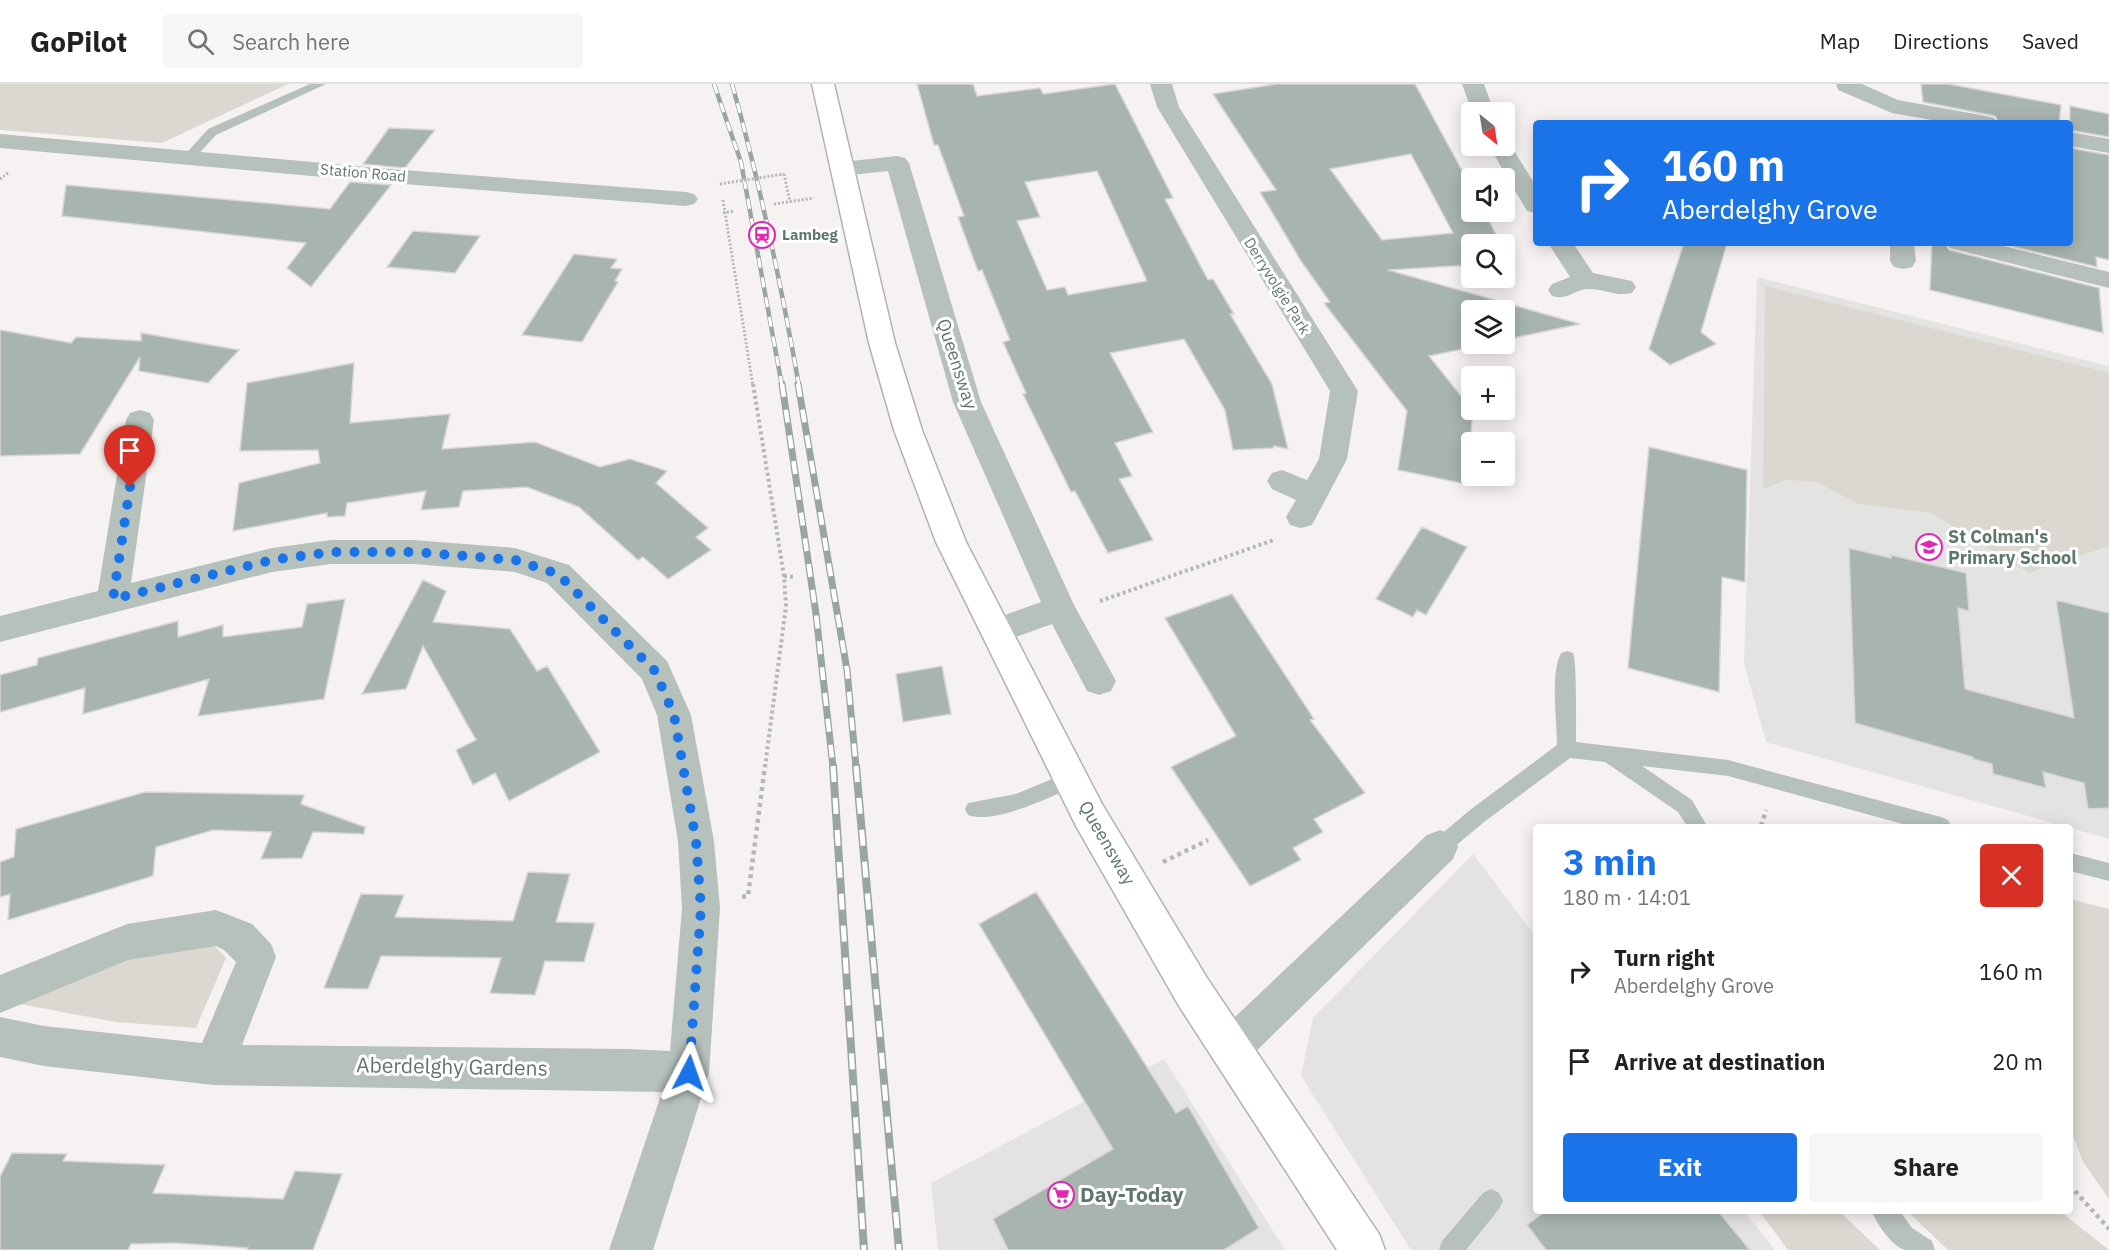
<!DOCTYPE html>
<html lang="en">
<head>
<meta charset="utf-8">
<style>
	:root { --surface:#fff; --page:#f6f6f6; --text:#202124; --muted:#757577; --line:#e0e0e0; --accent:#1a73e8 }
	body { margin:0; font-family:"IBM Plex Sans",sans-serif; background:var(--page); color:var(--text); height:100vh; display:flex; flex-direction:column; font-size:22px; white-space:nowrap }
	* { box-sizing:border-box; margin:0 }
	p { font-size:20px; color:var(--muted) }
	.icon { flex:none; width:33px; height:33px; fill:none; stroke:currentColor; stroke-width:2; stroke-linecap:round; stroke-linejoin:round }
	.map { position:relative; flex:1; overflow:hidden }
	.details { position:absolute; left:1533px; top:740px; width:540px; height:390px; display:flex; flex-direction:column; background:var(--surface); border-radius:6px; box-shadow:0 3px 15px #0003 }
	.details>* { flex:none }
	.hud { position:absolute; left:1533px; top:36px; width:540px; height:126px; border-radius:6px; box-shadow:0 3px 15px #0003; background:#1a73e8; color:#fff; overflow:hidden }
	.needle { width:39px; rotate:150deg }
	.fabs { position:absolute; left:1461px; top:18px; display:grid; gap:12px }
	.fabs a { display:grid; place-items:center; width:54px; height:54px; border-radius:6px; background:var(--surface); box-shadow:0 3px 15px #0003; font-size:30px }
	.pin { position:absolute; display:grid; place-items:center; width:51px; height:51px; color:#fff; margin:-62px -26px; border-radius:50% 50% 50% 0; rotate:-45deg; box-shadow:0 0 6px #0007 }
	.pin .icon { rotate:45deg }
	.me { position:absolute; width:66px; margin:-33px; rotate:4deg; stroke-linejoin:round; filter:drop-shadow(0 0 4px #0008) }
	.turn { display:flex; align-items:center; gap:21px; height:126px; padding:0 30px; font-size:27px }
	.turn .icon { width:78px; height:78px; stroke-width:2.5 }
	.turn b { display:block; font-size:42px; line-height:51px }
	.round { display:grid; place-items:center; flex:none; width:63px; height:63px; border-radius:6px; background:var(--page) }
	.headline { display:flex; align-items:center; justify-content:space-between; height:102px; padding:0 30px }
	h1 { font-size:36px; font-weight:700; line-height:45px; color:var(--accent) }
	.action { display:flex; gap:12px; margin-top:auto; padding:12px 30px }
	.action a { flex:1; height:69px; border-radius:6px; background:var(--accent); color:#fff; font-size:24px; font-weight:700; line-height:69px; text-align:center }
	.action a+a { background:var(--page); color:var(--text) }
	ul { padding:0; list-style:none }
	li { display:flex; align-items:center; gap:18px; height:90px; padding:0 30px }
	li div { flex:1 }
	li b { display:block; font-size:22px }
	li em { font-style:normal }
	header { display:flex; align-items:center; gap:36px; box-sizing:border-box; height:84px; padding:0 30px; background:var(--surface); border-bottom:2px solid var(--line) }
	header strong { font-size:28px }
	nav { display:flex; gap:33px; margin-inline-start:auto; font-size:21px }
	.search { width:420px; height:54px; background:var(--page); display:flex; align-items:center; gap:15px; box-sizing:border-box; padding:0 21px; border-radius:6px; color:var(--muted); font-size:22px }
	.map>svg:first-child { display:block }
	.built { fill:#e3e4e2 }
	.green { fill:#dbd8d1 }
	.building { fill:#a8b5ae; stroke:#d7d5d5; stroke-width:1.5; fill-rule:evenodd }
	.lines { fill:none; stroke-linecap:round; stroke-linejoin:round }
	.highway-casing { stroke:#acb5b0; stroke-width:3 }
	.path-far2 { stroke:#b3bab6; stroke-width:3; stroke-dasharray:2 2; stroke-linecap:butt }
	.path-far1 { stroke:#b3bab6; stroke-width:4; stroke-dasharray:3 3; stroke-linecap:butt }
	.path { stroke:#b3bab6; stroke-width:4.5; stroke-dasharray:4 4; stroke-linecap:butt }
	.lane { fill:#b7c1bc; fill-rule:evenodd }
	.street { fill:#b7c1bc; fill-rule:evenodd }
	.highway { fill:#fff; fill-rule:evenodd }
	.rail-far2-casing { stroke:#98a69f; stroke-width:4.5 }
	.rail-far1-casing { stroke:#98a69f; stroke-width:7 }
	.rail-casing { stroke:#98a69f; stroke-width:8 }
	.rail-far2 { stroke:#fff; stroke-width:3; stroke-dasharray:10; stroke-linecap:butt }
	.rail-far1 { stroke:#fff; stroke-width:4.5; stroke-dasharray:13; stroke-linecap:butt }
	.rail { stroke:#fff; stroke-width:5; stroke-dasharray:16; stroke-linecap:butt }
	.path-bridge { stroke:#b3bab6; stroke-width:3; stroke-dasharray:2 2; stroke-linecap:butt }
	.route { stroke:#1a73e8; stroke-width:10; stroke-dasharray:0 18 }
	.labels { text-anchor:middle; stroke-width:6; stroke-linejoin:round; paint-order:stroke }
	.far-street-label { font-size:15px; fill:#5d7869; stroke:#fff }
	.far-poi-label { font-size:15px; font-weight:bold; fill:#5d7869; stroke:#fff; text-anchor:start }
	.street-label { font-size:18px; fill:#5d7869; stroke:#fff }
	.poi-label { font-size:18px; font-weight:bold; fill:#5d7869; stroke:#fff; text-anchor:start }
	.near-street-label { font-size:21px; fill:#5d7869; stroke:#fff }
	.near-poi-label { font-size:21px; font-weight:bold; fill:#5d7869; stroke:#fff; text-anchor:start }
</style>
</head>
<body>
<header>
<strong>GoPilot</strong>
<div class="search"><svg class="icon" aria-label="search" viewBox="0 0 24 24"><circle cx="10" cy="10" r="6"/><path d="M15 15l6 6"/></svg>Search here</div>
<nav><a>Map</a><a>Directions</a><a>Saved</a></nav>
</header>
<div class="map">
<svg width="2109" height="1166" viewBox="0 0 2109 1166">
	<rect width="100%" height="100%" fill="#f6f2f2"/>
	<path class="built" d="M1757,193L2109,282V755L1766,658L1744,580Z
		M1473,770L1536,853V1126L1744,1127L1775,1166H1411L1301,992L1313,934Z
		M1164,975L1285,1166H938L931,1099Z"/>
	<path class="green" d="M0,0H288L162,59L0,46Z
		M1765,202L2109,289V462L2029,489L1931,429L1858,420L1817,398L1786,396L1763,405Z
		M2070,815L2109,825V1115L2083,1078L2070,1044Z
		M211,858L226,874L196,944L116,938L14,919L127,872Z
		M1759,1127H1839L1880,1166H1788Z
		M1907,1127H2060L2109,1166H1948Z"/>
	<path class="building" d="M917,0H973L977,12L1040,4L1043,10L1115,0L1173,114L1165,115L1208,196L1213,195L1234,230H1230L1272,300L1288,365L1274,362L1273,364L1233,366L1225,326L1184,255L1110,269L1153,348L1115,359L1132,392L1119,395L1153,456L1108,469L1075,407L1071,408L1023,310L1026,309L1003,258L1010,256L982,186L978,187L958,133L964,132L938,61H934ZM1097,87L1147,197L1068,211L1065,203L1047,206L1017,137L1040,133L1025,98Z
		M1276,0H1415L1472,105V128H1484L1501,160H1472V181L1388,186L1580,240L1504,256V226H1472V260H1487L1429,272L1473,327L1466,400L1398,386L1407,327L1324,219L1330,218L1301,177L1260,108L1276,106L1213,10ZM1411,70L1453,149L1382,156L1330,85Z
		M1921,0H1948L2061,21L2059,39H1999L1995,32L1923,18Z
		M2070,22L2109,30V53L2070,46Z
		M389,44L435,46L405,84L363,80Z
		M2070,64L2109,71V176L2096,173L2097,183L2000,159H2070Z
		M350,98L391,101L311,203L287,184L306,159L62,132L66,101L330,125Z
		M413,147L440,149L480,152L455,189L387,183Z
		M1684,159H1727L1701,248L1716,260L1670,281L1649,265Z
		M1932,159H1945L1949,166L2099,204L2103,249L1930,206Z
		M574,170L617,175L611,184L622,185L615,197L618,198L582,258L522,251Z
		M0,246L71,259L76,253L141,257V249L239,266L208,299L139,287L140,273L80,370L0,372Z
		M354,279L350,339L450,330L442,365L535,358L600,383L630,375L667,387L656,399L708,444L696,453L711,466L668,495L643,473L638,476L579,423L527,403L463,407L459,423L421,426L426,407L347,419L345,432L327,433V429L233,447L239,399L320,379L318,366L240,367L247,299Z
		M1649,363L1747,386L1745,498L1722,493L1719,608L1628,584Z
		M1422,443L1467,463L1426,531L1417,526L1413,533L1376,515Z
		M1849,464L1891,474V471L1966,489L1969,527L1958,524L1965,605L2074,634L2056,516L2109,529V724L2088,725L2084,699L2043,688L2046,704L1993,690L1992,680L1973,675V673L1855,639Z
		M423,496L446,507L433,538L510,545L537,587L547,582L600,668L509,717L495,689L473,701L456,666L476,656L423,562L406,605L362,610Z
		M1232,510L1314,635L1310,636L1365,709L1314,735L1323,748L1293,764L1301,776L1250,802L1171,683L1236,652L1165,534Z
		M345,515L324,615L198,632L209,595L83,630L85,604L0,628V591L37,581L38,574L178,537V553L223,541V553L302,543L307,520Z
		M942,582L951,630L903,638L896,590Z
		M145,708L304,711L301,720L365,743L364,750L313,748L302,774L261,775L272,748L213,746L156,763L153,792L8,836L10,810L0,813V778L14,773L16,745Z
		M528,788L570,790L556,838L595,839L584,878L545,877L535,911L490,909L501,874L381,872L368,905L324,904L361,810L404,811L395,833L513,837Z
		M1036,808L1176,1029L1188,1022L1259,1144L1224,1166H1008L993,1135L1113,1065L979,840Z
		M12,1069L67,1070L63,1077L165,1081L153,1109L283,1115L295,1087L342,1090L313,1166H247L248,1164L176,1159L131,1160L128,1166H0V1093Z
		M1547,1126H1717L1750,1166H1546L1527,1141Z"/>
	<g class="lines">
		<defs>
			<path id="highway" d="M812,0H834L895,259L922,346L966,458L1102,720L1207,894L1379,1150L1385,1166H1337L1179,922L1076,742L936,458L894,346L869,259Z"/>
		</defs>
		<use href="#highway" class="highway-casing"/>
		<path class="path-far2" d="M784,90L790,118
			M0,95L8,89
			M723,116L753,302
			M774,120L814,114
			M723,129L734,127"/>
		<path class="path-far1" d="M753,300L784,492L786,522L765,683
			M784,492L796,493
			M1100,517L1274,456"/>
		<path class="path" d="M1761,742L1766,726
			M1163,778L1208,756
			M742,813L748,812L765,682
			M2075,1107L2109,1145"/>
		<path class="lane" d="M310,0H326L216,51L192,77L188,78L182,74L208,45Z
			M1567,567L1573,569C1577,576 1576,644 1576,658L1728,676L1941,733L1948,736L1951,742H1910L1728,692L1642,682L1692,716L1707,742H1687L1678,728L1605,678L1570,674L1484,738L1447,769L1440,772L1433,769L1430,763L1433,757L1470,726L1557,661C1557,637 1550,590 1561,569Z
			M1071,687L1078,689L1081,695L1078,701C1052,712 995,741 968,731L965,725L968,719L1016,710Z
			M2070,769L2109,779V797L2070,787Z
			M1491,1105L1499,1109L1503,1117L1499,1125L1466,1166H1439L1442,1157L1483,1109Z
			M1871,1126H1899L1912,1144L1932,1157L1935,1166C1926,1166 1915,1166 1906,1166C1892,1164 1876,1138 1871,1126Z"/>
		<path class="street" d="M1150,0H1172L1179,23L1358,307L1347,375L1312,441L1301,444L1290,441L1286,433L1296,416L1272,405L1267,397L1272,389L1282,386L1307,396L1319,375L1330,307L1157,23Z
			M1462,0H1484L1494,28H1472Z
			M1836,0H1862L1898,16L1986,32L1994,34L1997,39H1949L1892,29L1838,6Z
			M2070,48L2109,55V69L2070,62Z
			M0,50L378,84L686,108L694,110L698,115L694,120L686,122L378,98L0,64Z
			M1504,56L1511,62L1536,102V129L1527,127L1489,62H1504Z
			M897,72L905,74L909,79L981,318L1074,521L1116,597L1111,607L1099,611L1087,607L1052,540L997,560L986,556L981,547L986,538L1041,518L953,318L888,87L842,92L834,90L830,85L834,80L842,78Z
			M1548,159H1573L1593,189L1632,197L1636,203L1632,209C1617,213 1604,205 1589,205C1574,205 1569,217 1552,212L1548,206L1552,200L1570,193Z
			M1890,159H1914L1916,177L1912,183L1903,185L1894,183L1890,177Z
			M1947,159H1991L2109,188V204L1950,164Z
			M140,326L150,329L154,336L131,499L272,464L331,456H413L515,464L569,481L667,577L691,631L714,757L720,824L709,989L653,1166H609L662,1008L214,1001L44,982L0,973V933L44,942L202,959L236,878L224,866L216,862L128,876L0,929V891L127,840L216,826L252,840L271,860L276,873L242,961L628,965L670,967L682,824L678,757L657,631L642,595L547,499L515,488L413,480H331L272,488L0,558V532L98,507L126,336L130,329Z
			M1440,746L1453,751L1458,763L1453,775L1244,979L1230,985L1216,979L1210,965L1216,951L1427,751Z"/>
		<use href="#highway" class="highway"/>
		<defs>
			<path id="rail-far2" d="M714,0L741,78L782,302
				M732,0C760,99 781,200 799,302"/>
			<path id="rail-far1" d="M782,300L816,530L833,683
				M798,300L847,586L856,683"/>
			<path id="rail" d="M833,682L864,1166
				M856,682L899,1166"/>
		</defs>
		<use href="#rail-far2" class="rail-far2-casing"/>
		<use href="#rail-far1" class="rail-far1-casing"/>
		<use href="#rail" class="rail-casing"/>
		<use href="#rail-far2" class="rail-far2"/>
		<use href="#rail-far1" class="rail-far1"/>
		<use href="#rail" class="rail"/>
		<path class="path-bridge" d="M720,100L784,90"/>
	</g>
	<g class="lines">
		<path class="route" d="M130,403L113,515L272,476L331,468H413L515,476L558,490L655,587L674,631L696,757L701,824L689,989"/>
	</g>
	<defs>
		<symbol id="station-ring" viewBox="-11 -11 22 22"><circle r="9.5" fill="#fff" stroke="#e127b0" stroke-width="1.5"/><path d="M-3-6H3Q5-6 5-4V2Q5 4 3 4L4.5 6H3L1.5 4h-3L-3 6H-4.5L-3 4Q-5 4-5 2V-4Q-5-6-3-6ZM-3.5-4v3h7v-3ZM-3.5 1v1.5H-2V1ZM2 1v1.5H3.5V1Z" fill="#e127b0"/></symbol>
		<symbol id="school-ring" viewBox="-11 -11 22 22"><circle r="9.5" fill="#fff" stroke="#e127b0" stroke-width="1.5"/><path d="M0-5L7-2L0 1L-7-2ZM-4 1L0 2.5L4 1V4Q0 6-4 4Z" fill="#e127b0"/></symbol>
		<symbol id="supermarket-ring" viewBox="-11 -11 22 22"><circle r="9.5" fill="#fff" stroke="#e127b0" stroke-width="1.5"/><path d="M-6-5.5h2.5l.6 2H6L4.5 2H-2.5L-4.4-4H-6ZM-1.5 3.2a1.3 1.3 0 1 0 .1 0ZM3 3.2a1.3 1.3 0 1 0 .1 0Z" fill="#e127b0"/></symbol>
	</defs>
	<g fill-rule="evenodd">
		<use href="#station-ring" x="747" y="136" width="30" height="30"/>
		<use href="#school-ring" x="1914" y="448" width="30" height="30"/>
		<use href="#supermarket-ring" x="1046" y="1096" width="30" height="30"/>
	</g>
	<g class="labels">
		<g class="far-street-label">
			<text transform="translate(363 89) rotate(5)" y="5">Station Road</text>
			<text transform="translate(1277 202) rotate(58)" y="5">Derryvolgie Park</text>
		</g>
		<g class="far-poi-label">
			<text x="782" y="156">Lambeg</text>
		</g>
		<g class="street-label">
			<text transform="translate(957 280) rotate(72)" y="6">Queensway</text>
			<text transform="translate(1107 759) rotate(60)" y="6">Queensway</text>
		</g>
		<g class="poi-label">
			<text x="1948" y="459">St Colman's<tspan x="1948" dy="21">Primary School</tspan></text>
		</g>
		<g class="near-street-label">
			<text transform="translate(452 983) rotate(1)" y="7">Aberdelghy Gardens</text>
		</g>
		<g class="near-poi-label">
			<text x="1080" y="1118">Day-Today</text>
		</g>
	</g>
</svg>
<div class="fabs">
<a><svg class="needle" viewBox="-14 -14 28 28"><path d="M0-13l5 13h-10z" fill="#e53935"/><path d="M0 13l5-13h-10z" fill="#757577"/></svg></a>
<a><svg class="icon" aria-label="sound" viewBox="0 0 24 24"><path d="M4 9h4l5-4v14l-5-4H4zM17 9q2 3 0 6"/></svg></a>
<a><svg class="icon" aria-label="search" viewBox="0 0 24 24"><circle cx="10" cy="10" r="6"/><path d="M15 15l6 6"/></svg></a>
<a><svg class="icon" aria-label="layers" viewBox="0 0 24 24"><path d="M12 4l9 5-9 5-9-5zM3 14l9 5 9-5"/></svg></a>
<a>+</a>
<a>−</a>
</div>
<div class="pin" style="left:130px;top:403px;background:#d93025"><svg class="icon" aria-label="arrive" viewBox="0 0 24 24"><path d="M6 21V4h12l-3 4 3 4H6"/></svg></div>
<svg class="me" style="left:689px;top:989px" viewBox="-20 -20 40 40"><path d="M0-17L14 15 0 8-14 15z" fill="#1a73e8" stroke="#fff" stroke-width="4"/></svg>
<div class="hud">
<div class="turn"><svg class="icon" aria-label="right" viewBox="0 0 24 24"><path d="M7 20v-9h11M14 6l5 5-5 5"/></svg><div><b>160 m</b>Aberdelghy Grove</div></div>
</div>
<section class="details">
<div class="headline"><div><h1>3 min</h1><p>180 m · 14:01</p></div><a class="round" style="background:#d93025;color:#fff"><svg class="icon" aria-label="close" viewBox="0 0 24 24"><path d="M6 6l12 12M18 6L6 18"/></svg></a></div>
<ul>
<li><svg class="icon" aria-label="right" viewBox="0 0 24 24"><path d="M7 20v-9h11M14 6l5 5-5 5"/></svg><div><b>Turn right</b><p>Aberdelghy Grove</p></div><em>160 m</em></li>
<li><svg class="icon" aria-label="arrive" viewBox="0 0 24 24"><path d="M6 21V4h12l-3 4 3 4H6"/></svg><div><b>Arrive at destination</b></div><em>20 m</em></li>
</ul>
<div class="action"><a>Exit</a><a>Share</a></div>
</section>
</div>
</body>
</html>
